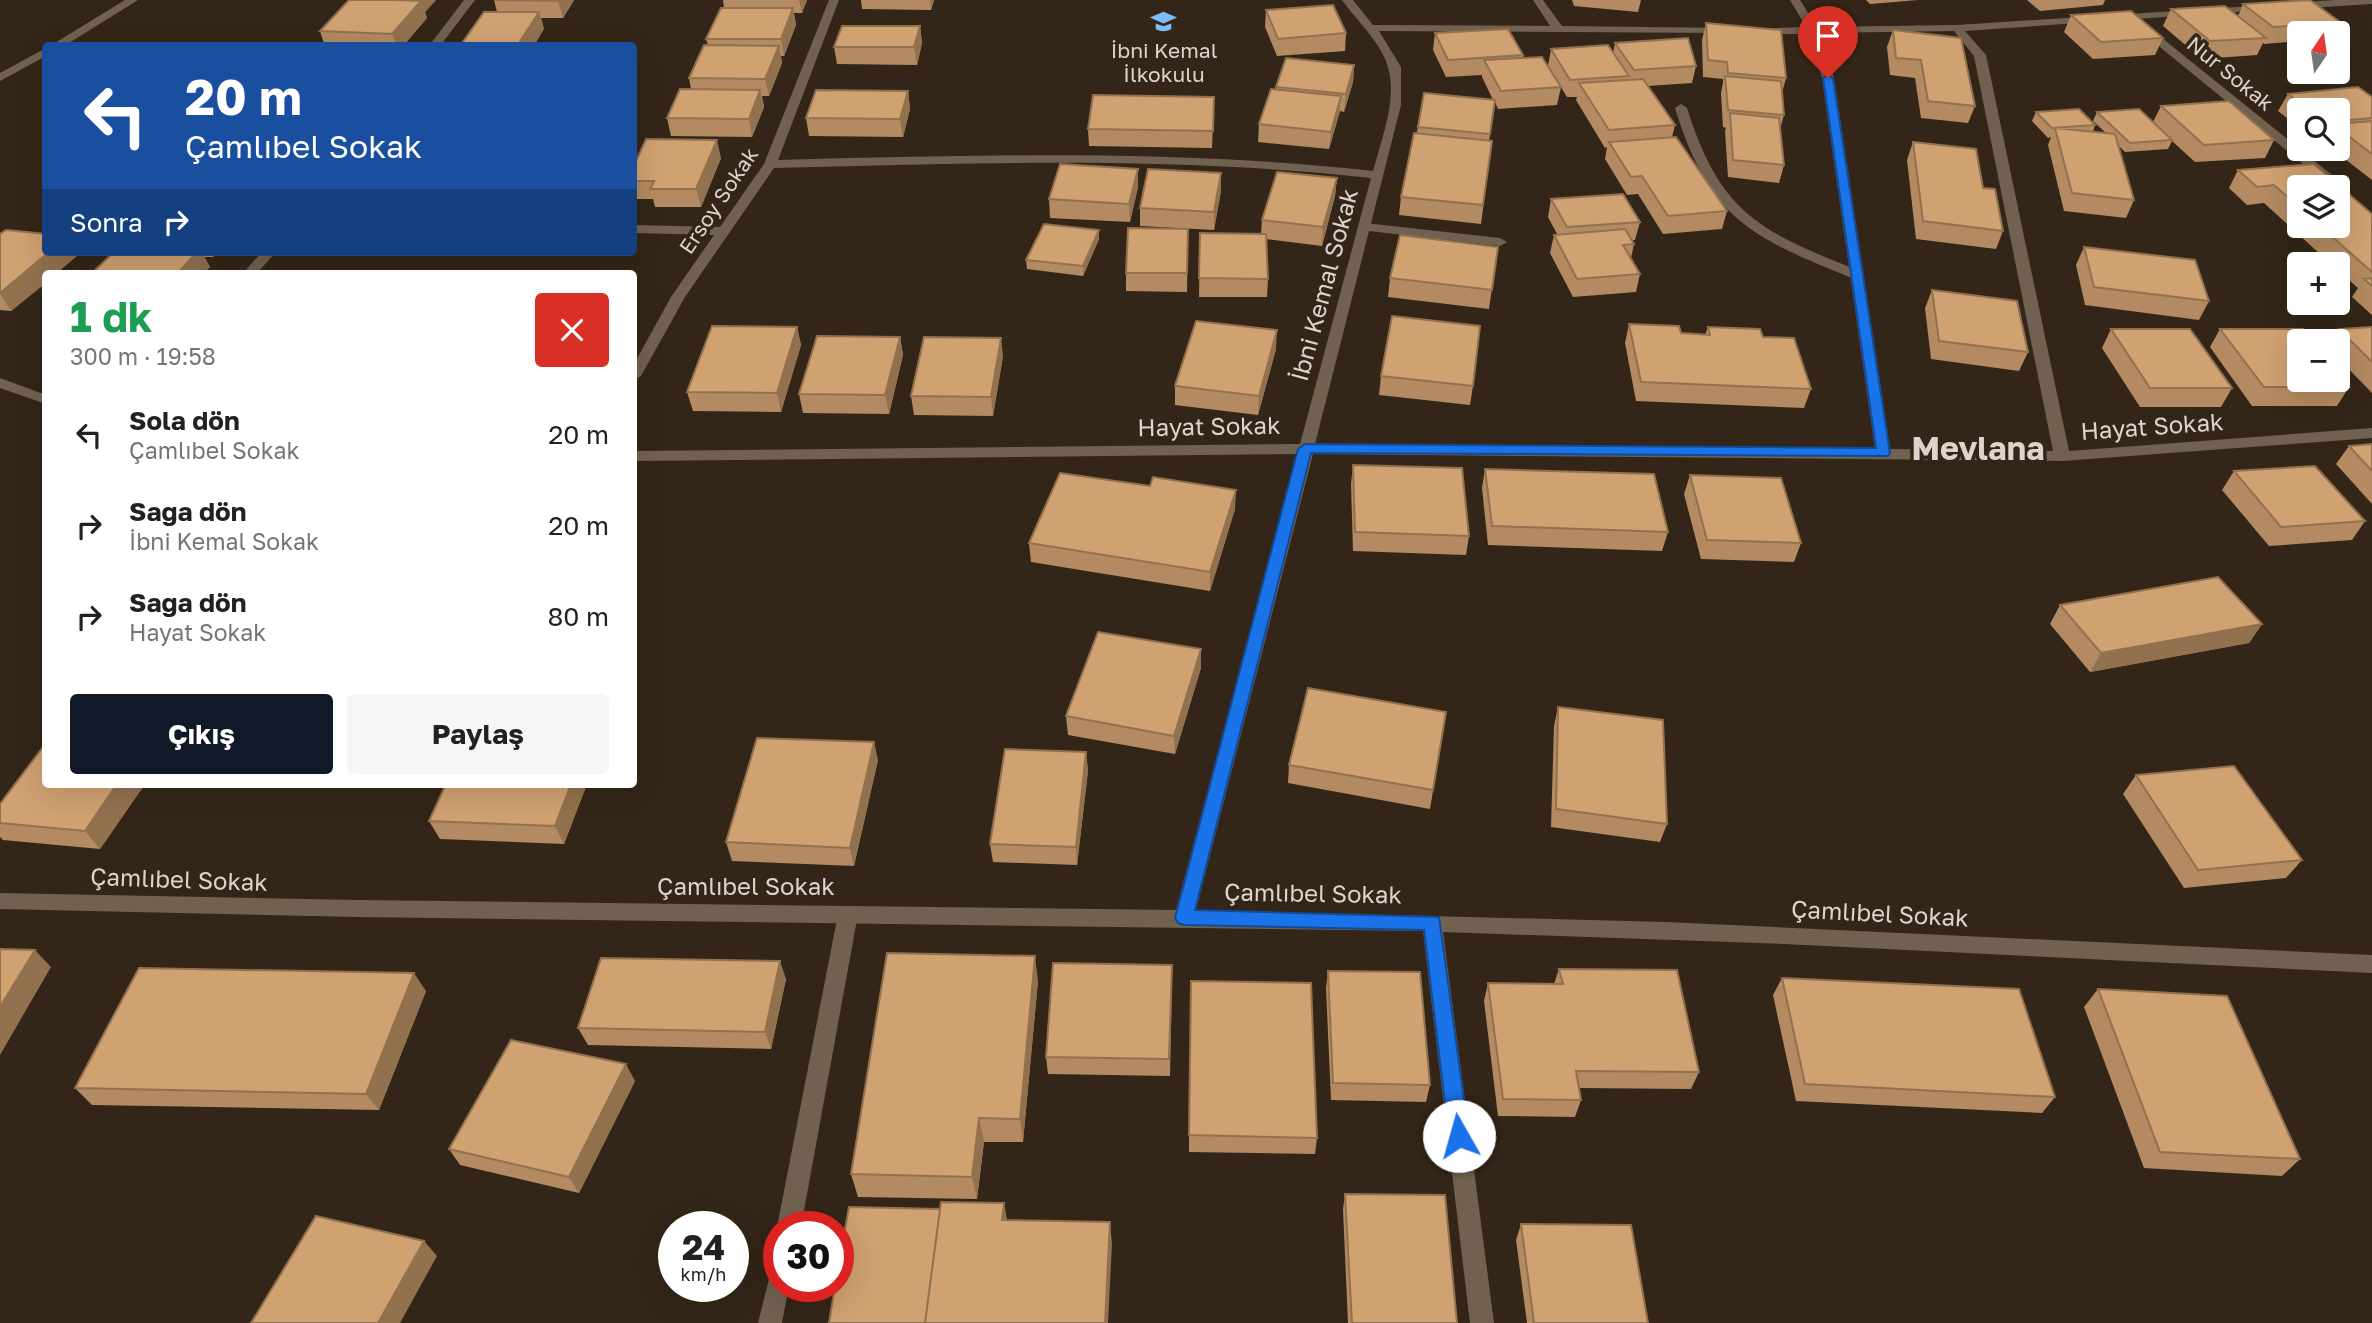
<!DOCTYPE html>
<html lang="tr">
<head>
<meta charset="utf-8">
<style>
	:root { --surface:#fff; --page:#f6f6f6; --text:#202124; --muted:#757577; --accent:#111827 }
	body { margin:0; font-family:"Golos Text",sans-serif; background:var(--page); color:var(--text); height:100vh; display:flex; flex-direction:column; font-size:26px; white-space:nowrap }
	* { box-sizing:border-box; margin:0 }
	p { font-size:23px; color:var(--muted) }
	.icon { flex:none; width:38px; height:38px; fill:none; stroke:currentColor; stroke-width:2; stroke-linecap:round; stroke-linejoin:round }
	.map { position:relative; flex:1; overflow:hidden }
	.details { position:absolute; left:42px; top:270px; width:595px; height:518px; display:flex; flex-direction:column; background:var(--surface); border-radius:7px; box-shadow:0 7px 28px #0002 }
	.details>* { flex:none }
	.banner { position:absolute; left:42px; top:42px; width:595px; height:214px; border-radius:7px; box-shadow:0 7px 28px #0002; background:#1a4fa0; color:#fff; overflow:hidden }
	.needle { width:46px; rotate:13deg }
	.buttons { position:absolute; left:2287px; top:21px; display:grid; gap:14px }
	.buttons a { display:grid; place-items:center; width:63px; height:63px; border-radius:7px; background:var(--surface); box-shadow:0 7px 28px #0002; font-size:35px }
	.speed { position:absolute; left:658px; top:1211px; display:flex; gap:14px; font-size:35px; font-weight:700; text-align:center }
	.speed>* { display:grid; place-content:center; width:91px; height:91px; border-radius:50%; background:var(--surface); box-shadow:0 7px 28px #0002; line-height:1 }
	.speed small { font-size:18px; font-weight:400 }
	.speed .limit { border:10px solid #d22; background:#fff; color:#111 }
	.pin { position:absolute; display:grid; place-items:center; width:60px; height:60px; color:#fff; margin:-72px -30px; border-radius:50% 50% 50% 0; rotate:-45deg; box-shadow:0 0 7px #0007 }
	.pin .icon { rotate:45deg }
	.me { position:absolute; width:77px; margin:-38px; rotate:353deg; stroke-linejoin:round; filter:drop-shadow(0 0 5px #0008) }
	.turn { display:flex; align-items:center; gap:24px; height:147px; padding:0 28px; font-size:32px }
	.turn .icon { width:91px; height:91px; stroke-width:2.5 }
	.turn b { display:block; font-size:49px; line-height:60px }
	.then { display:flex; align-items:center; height:66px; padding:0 28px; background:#0003; gap:14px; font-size:26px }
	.round { display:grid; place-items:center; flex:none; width:74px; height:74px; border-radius:7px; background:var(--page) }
	.headline { display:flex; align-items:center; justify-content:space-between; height:119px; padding:0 28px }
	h1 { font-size:42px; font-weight:700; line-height:52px; color:#1e9e55 }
	.primary-button { display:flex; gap:14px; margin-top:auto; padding:14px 28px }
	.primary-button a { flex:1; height:80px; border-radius:7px; background:var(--accent); color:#fff; font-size:28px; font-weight:700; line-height:80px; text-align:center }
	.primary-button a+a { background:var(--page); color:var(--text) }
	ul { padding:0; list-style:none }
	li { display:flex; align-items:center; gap:21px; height:91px; padding:0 28px }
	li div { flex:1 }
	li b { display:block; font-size:26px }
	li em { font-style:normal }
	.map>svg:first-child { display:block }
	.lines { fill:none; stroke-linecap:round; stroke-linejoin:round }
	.lane { fill:#716151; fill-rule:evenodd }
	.street { fill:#716151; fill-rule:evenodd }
	.wall { fill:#b38a61; fill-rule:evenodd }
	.shaded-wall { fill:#92714f }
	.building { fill:#d0a171; stroke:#92714f; stroke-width:2 }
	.route { fill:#1a73e8; stroke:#114b97; stroke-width:2 }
	.labels { text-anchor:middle; stroke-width:7; stroke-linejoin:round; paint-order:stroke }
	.far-poi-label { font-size:21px; fill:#ddd4cb; stroke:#332618 }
	.far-street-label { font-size:21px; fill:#ddd4cb; stroke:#332618 }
	.street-label { font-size:24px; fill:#ddd4cb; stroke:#332618 }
	.district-label { font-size:32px; font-weight:bold; fill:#ddd4cb; stroke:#332618 }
</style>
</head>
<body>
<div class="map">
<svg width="2372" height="1323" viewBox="0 0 2372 1323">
	<rect width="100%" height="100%" fill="#332618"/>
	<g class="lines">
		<path class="lane" d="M1681,104L1687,108C1721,216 1762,232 1862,272V278H1852C1750,237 1709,218 1675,108Z
			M1365,223L1500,238L1507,242L1500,246L1360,230L1358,227Z
			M848,906L855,908L858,914L801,1227H779V1230L777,1227L838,914L841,908Z
			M779,1267V1286H789L782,1323H758L771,1271Z"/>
		<path class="street" d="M125,0H138L64,46H50Z
			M464,0H475L440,46H429Z
			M829,0H839L778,160C977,155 1175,149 1373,171C1383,133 1403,87 1381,51C1370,32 1355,18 1342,0H1353L1373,25L1550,26L1533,0H1543L1562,26L1729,28L1731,30L1725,33L1379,31L1401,67V105L1315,444L1875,449L1822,78L1809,34H1757L1751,31L1753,29L1806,27L1790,0H1800L1817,27L1957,25L2268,5L2269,7L2264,10L1965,31L1986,55L2069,451L2372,428V438L2062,461L1313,454L1196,910L1666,922L2372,955V973L1784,944L1443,932L1494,1323H1470L1423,931L358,917L0,909V893L358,900L1176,910L1297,454L634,461V451L1300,444L1371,178C1172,156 973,163 774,168L685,297L641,376L634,380V364L671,297L714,235L634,233V225L720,227L764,164ZM1954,31L1974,56L2053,451L1890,449L1834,78L1820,33Z
			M2336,0H2372V4L2292,9L2287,6L2292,3Z
			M2139,26H2147L2332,175V181H2324L2139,30Z
			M46,48V56L0,81V73Z
			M262,252H276L257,273H243Z
			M0,378L46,395V404L0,388Z"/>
	</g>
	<path class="wall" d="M349,0H436L425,12L427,18L403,46H325L320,31Z
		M494,0H574L563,18H541L544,29L497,12Z
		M723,0H807L802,13H794L796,25L784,56H781L782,63L769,96H762L764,107L752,137L671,136L667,118L691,89L689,78L708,45L706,39L724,8Z
		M861,0H934L931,10L862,9Z
		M1572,0H1641L1638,12L1574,6Z
		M1866,0H1918L1870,4Z
		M2027,0H2105L2103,5L2040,11Z
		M2243,4L2340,22L2334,33H2300V41L2264,44L2263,43L2257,55L2202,59L2163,26L2171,9L2238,16Z
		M1266,10L1346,33L1345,51L1277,56L1265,27Z
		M2071,15L2163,38L2155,55L2093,59L2064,32Z
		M1706,23L1786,78L1782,93L1784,115L1780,129L1784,165L1779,183L1728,177L1725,131L1726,128L1723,127L1721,93L1723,83V79L1703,77L1702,40Z
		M920,26L922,43L917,65L837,64L834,47Z
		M1893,30L1975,106L1968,123L1921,118L1915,78L1890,75L1887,47Z
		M1435,33L1523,55V58L1561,87L1557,105L1498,109L1495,102L1489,141H1492L1481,224L1399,215L1401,197L1418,127L1493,100L1482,77V75L1446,77L1433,50Z
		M1615,43L1696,66L1692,83L1648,86L1675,125L1672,137L1727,211L1722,229L1663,234L1638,194L1627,195L1605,159L1607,147L1605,148L1576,100L1577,97H1567L1548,66L1551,49L1613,53Z
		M1354,65L1353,82L1344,112L1340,111L1329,149L1258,142L1259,124L1276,90V87Z
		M908,91L910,109L903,137L809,136L806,118Z
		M2288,94L2372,97V180L2332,149H2338V110H2300V128L2278,111Z
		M1214,97L1212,148L1089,146L1088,129Z
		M2161,106L2274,140L2265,158L2195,162L2172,141L2168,149L2125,152L2118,145L2134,200L2126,218L2064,211L2048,145L2051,137L2048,138L2032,121L2036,112L2095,125L2093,132L2106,133L2093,121L2097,112L2153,122Z
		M1913,142L1983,188L2003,231L1996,249L1916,239L1907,160Z
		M721,158L701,207H655L653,199H634V166Z
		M2314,164L2372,214V315L2352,297L2358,288L2338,270V264H2331L2264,203L2247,205L2229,188L2238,170ZM2300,187H2338V226H2300Z
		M1138,169V187L1130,222L1050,218L1049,199Z
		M1221,173V191L1214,230L1140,226V208Z
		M1337,178L1335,196L1322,246L1266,239L1268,279L1267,297H1199L1200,233L1261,234L1262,220Z
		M1551,199L1640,222L1635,240H1632L1634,244L1631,258L1640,274L1636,292L1573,297L1550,253L1554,235L1557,234L1548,217Z
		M1188,229L1187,292L1126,291V273Z
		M1099,230V239L1083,276L1027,269L1026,260Z
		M0,234L78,255L11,311L0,310Z
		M1498,247L1489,309L1388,297L1390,278Z
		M2084,247L2209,301L2199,320L2085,305L2076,265Z
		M114,252H218L213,257H204L210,267Z
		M1932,290L2028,352L2019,371L1931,359L1925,308Z
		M1629,324L1681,333L1705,335L1708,327L1763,337L1811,389L1804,408L1636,401L1625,343Z
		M797,327L801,345L781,412L693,411L687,392Z
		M2372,327V393L2338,358V341H2331L2339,329Z
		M2111,329L2232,388L2221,407H2140L2102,348Z
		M2220,329L2349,387L2337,406H2252L2210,347Z
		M900,337L903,355L889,414L803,413L799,394Z
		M1276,349L1258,415L1175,405V386Z
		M1003,356L993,416L914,415L911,396Z
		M1381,376L1473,386L1470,405L1379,395Z
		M2372,444V504L2336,464L2349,446Z
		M1353,465L1469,536L1466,555L1353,551L1351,484Z
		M1485,469L1668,532L1662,551L1488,545L1482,488Z
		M2234,471L2365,521L2352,540L2269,546L2222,490Z
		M1690,475L1801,543L1794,562L1701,559L1684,494Z
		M1235,509L1210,591L1031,562L1029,543Z
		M2060,605L2262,624L2249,643L2090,672L2050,624Z
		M1201,649V668L1175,754L1068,735L1066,716Z
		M1558,707L1667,824L1660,842L1551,827L1554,726Z
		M1446,712L1430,809L1288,783L1289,765Z
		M1086,752L1088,771L1077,865L993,862L990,844Z
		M878,760L854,866L732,861L726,842Z
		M2136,775L2302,860L2286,878L2184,888L2123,794Z
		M46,784H145L100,849L3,840L0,837V804Z
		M587,784L564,844L440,839L429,821Z
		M1559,969L1699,1072L1691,1089L1579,1088L1581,1100L1575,1117L1498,1116L1484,1001L1488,983L1554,984Z
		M1328,971L1430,1085L1426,1102L1331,1100L1326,988Z
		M1782,978L2055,1097L2042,1113L1796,1101L1773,995Z
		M786,979L771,1049L588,1045L578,1028Z
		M1038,981L1023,1142H984L977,1199L858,1197L851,1174Z
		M1172,983L1170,1076L1048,1074L1046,1057Z
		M2098,989L2300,1159L2282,1176L2144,1168L2084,1007Z
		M426,991L379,1110L92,1105L75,1088Z
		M635,1081L579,1193L460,1165L449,1149Z
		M1189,1135L1317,1138L1315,1154L1189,1152Z
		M1345,1194L1457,1323H1348L1343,1209Z
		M1521,1224L1648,1323H1527L1516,1240Z"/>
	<path class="shaded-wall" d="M421,0H436L425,12Z
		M559,0H574L563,18L558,1Z
		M799,0H807L802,13Z
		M930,0H934L931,10Z
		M421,1L427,18L403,46H397L392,34Z
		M793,8L796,25L784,56L781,39Z
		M539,12L544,29L534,46H517Z
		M920,26L922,43L917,65L914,47Z
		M779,46L782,63L769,96L765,79Z
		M1354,65L1353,82L1344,112L1346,94Z
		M760,90L764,107L752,137L749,119Z
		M908,91L910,109L903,137L900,119Z
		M1341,96L1339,114L1329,149L1331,132Z
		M717,140L721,158L701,207L696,189Z
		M1138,169V187L1130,222L1129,204Z
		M1221,173V191L1214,230V212Z
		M1337,178L1335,196L1322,246L1323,227Z
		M1099,230V239L1083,276V266Z
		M49,252H77L78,255L57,273H46V283L11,311L0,293Z
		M197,252H202L210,267L204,273H178Z
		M210,252H218L213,257Z
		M797,327L801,345L781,412L777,393Z
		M1277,330L1276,349L1258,415L1259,396Z
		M900,337L903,355L889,414L885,395Z
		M1001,338L1003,356L993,416L991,397Z
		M1236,490L1235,509L1210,591V572Z
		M2262,624L2249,643L2090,672L2101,653Z
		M1201,649V668L1175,754L1174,736Z
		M874,742L878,760L854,866L850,848Z
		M1086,752L1088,771L1077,865L1076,847Z
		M117,784H145L100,849L85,831Z
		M571,784H587L564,844L555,826Z
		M35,950L51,967L0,1055V1007Z
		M1035,956L1038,981L1023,1142L1020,1119Z
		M780,961L786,979L771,1049L765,1032Z
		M414,973L426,991L379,1110L366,1094Z
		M626,1064L635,1081L579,1193L569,1177Z
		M979,1118L984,1142L977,1199L972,1177Z
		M1004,1203L1008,1226L1002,1220Z
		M1110,1222L1112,1244L1108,1323H1105Z
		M424,1241L437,1256L400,1323H378Z"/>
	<path class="building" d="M349,0H396L421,1L392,34L320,31Z
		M494,0H559L558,1Z
		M2310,0L2340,22L2273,27L2243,4Z
		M1333,5L1346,33L1278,39L1266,10Z
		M2225,6L2266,38L2210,41L2171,9Z
		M721,8H793L781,39H706Z
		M2131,11L2163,38L2101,42L2071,15Z
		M484,12H539L517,46H460Z
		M1706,23L1781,30L1786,78L1728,73L1727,62L1708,60Z
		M842,26H920L914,47H834Z
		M1508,29L1523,55L1448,60L1435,33Z
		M1893,30L1961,38L1975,106L1928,101L1921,60L1896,58Z
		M1688,38L1696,66L1634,70L1615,43Z
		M340,44L376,46H339Z
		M704,45L779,46L765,79L689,78Z
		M1608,45L1629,76L1570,80L1551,49Z
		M1542,57L1561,87L1501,91L1484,60Z
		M1286,58L1354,65L1346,94L1276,87Z
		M1725,76L1781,81L1784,115L1728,110Z
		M1643,79L1675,125L1609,130L1579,83Z
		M2358,87L2372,97V118L2338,121V110H2309L2288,94Z
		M680,89L760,90L749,119L667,118Z
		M1271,89L1341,96L1331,132L1259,124Z
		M816,90L908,91L900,119L806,118Z
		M1424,93L1495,100L1490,134L1418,127Z
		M1093,95L1214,97L1213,131L1088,129Z
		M2229,101L2274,140L2204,145L2161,106Z
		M2079,109L2095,125L2052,128L2036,112Z
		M2139,109L2172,140L2130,143L2097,112Z
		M1730,113L1779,118L1784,165L1733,160Z
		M2372,121V154L2338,128V124Z
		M2055,128L2115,134L2134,200L2072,193Z
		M1414,133L1492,141L1483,205L1401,197Z
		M1676,137L1727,211L1668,216L1642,176L1631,177L1609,142Z
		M646,139L717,140L696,189H650L654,181H634V166Z
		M1913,142L1976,149L1983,188L1995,189L2003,231L1923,221Z
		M1060,164L1138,169L1129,204L1049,199Z
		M2314,164L2372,214V272L2320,226H2338V187H2300V208L2274,185L2257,187L2238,170Z
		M1148,169L1221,173L1214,212L1140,208Z
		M1277,172L1337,178L1323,227L1262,220Z
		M1623,194L1640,222L1567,227L1551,199Z
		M1044,224L1099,230L1083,266L1026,260Z
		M1128,228L1188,229L1187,273H1126Z
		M1625,229L1634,244L1623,245L1640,274L1577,279L1554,235Z
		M6,230L46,234V252H49L0,293V234Z
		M1200,233L1266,234L1268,279L1199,278Z
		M1400,235L1498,247L1492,290L1390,278Z
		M2084,247L2195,260L2209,301L2094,287Z
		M114,252H197L178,273H92Z
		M2372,278V286L2364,279Z
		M1932,290L2017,301L2028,352L1939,341Z
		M1392,316L1480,326L1473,386L1381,376Z
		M1196,321L1277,330L1259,396L1175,386Z
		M1629,324L1679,326L1681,333L1710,335L1708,327L1760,329L1763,337L1794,338L1811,389L1641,382Z
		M712,326L797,327L777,393L687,392Z
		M2372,327V362L2339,329Z
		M2111,329H2190L2232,388H2150Z
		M2220,329H2303L2313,341H2300V380H2338V373L2349,387H2264Z
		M817,336L900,337L885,395L799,394Z
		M924,337L1001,338L991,397L911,396Z
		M2372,444V471L2349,446Z
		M1353,465L1462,468L1469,536L1355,532Z
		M2315,466L2365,521L2281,527L2234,471Z
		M1485,469L1654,474L1668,532L1492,526Z
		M1060,473L1150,486L1153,477L1236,490L1210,572L1029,543Z
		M1690,475L1781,478L1801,543L1707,540Z
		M2218,577L2262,624L2101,653L2060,605Z
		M1098,632L1201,649L1174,736L1066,716Z
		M1308,688L1446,712L1433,790L1289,765Z
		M1558,707L1663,720L1667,824L1556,809Z
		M757,738L874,742L850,848L726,842Z
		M46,743V784H117L85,831L0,823V804Z
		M1005,749L1086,752L1076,847L990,844Z
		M2234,766L2302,860L2198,870L2136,775Z
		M446,784H571L555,826L429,821Z
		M0,949L35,950L0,1007Z
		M887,953L1035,956L1020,1119L979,1118L972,1177L851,1174Z
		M601,958L780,961L765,1032L578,1028Z
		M1053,963L1172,965L1169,1059L1046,1057Z
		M139,968L414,973L366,1094L75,1088Z
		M1559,969L1677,970L1699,1072L1576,1071L1581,1100L1503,1099L1488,983L1563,984Z
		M1328,971L1420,972L1430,1085L1333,1083Z
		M1782,978L2019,989L2055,1097L1805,1084Z
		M1191,981L1311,983L1317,1138L1189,1135Z
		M2098,989L2227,996L2300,1159L2160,1152Z
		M511,1040L626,1064L569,1177L449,1149Z
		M1345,1194L1445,1195L1457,1323H1352Z
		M941,1202L1004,1203L1002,1220L1110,1222L1105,1323H925Z
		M849,1207L940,1209L925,1323H829L835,1286H838V1269Z
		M316,1216L424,1241L378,1323H251Z
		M1521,1224L1631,1225L1648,1323H1534Z"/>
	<path class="route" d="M1828,75L1833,78L1890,453L1888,456L1311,453L1195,910L1439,917L1469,1136L1466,1143L1459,1146L1452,1143L1449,1136L1424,930L1184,925L1178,923L1175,918L1298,449L1305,444L1876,448L1823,78Z"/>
	<defs>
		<symbol id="school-bare" viewBox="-9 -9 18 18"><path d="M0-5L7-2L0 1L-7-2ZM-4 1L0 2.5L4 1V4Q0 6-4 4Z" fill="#7cbef9" stroke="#332618" stroke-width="2.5" paint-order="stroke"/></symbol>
	</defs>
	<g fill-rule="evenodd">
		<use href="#school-bare" x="1146" y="4" width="35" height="35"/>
	</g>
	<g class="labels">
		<g class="far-poi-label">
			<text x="1164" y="58">İbni Kemal<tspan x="1164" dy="24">İlkokulu</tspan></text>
		</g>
		<g class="far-street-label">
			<text transform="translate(2230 74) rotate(39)" y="7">Nur Sokak</text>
			<text transform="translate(719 201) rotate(-56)" y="7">Ersoy Sokak</text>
		</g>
		<g class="street-label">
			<text transform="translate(1325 285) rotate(-75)" y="8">İbni Kemal Sokak</text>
			<text transform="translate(1209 427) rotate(-1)" y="8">Hayat Sokak</text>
			<text transform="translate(2152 427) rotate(-4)" y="8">Hayat Sokak</text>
			<text transform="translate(179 880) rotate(2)" y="8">Çamlıbel Sokak</text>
			<text x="746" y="895">Çamlıbel Sokak</text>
			<text transform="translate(1313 894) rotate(1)" y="8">Çamlıbel Sokak</text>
			<text transform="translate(1880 914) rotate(3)" y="8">Çamlıbel Sokak</text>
		</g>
		<g class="district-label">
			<text x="1978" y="460">Mevlana</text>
		</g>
	</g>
</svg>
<div class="buttons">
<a><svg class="needle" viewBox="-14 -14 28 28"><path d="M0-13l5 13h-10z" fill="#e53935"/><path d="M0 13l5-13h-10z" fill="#757577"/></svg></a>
<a><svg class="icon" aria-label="search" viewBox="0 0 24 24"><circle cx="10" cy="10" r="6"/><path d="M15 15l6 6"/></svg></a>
<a><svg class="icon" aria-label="layers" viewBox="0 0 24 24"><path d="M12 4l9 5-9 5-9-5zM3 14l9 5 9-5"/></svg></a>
<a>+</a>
<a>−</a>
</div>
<div class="speed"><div>24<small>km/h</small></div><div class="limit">30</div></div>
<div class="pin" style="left:1828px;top:78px;background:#d93025"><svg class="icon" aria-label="arrive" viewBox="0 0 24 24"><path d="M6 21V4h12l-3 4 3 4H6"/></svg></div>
<svg class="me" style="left:1459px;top:1136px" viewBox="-20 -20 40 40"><circle r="19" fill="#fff"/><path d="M0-13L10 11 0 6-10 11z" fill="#1a73e8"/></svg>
<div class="banner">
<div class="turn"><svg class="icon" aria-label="left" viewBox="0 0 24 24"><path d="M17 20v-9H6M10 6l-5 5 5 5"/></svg><div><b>20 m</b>Çamlıbel Sokak</div></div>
<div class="then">Sonra<svg class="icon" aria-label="right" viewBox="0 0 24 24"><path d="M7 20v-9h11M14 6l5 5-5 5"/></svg></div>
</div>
<section class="details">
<div class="headline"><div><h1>1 dk</h1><p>300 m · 19:58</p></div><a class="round" style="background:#d93025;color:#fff"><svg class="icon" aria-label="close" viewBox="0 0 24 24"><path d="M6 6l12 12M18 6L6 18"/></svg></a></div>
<ul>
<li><svg class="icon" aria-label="left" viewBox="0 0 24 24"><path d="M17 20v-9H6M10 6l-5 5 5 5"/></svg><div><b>Sola dön</b><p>Çamlıbel Sokak</p></div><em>20 m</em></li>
<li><svg class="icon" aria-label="right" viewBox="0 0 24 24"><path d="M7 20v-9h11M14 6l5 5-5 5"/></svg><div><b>Sağa dön</b><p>İbni Kemal Sokak</p></div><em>20 m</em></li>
<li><svg class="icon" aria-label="right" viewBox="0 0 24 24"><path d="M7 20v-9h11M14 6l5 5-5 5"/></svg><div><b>Sağa dön</b><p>Hayat Sokak</p></div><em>80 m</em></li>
</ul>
<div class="primary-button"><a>Çıkış</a><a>Paylaş</a></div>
</section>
</div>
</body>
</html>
